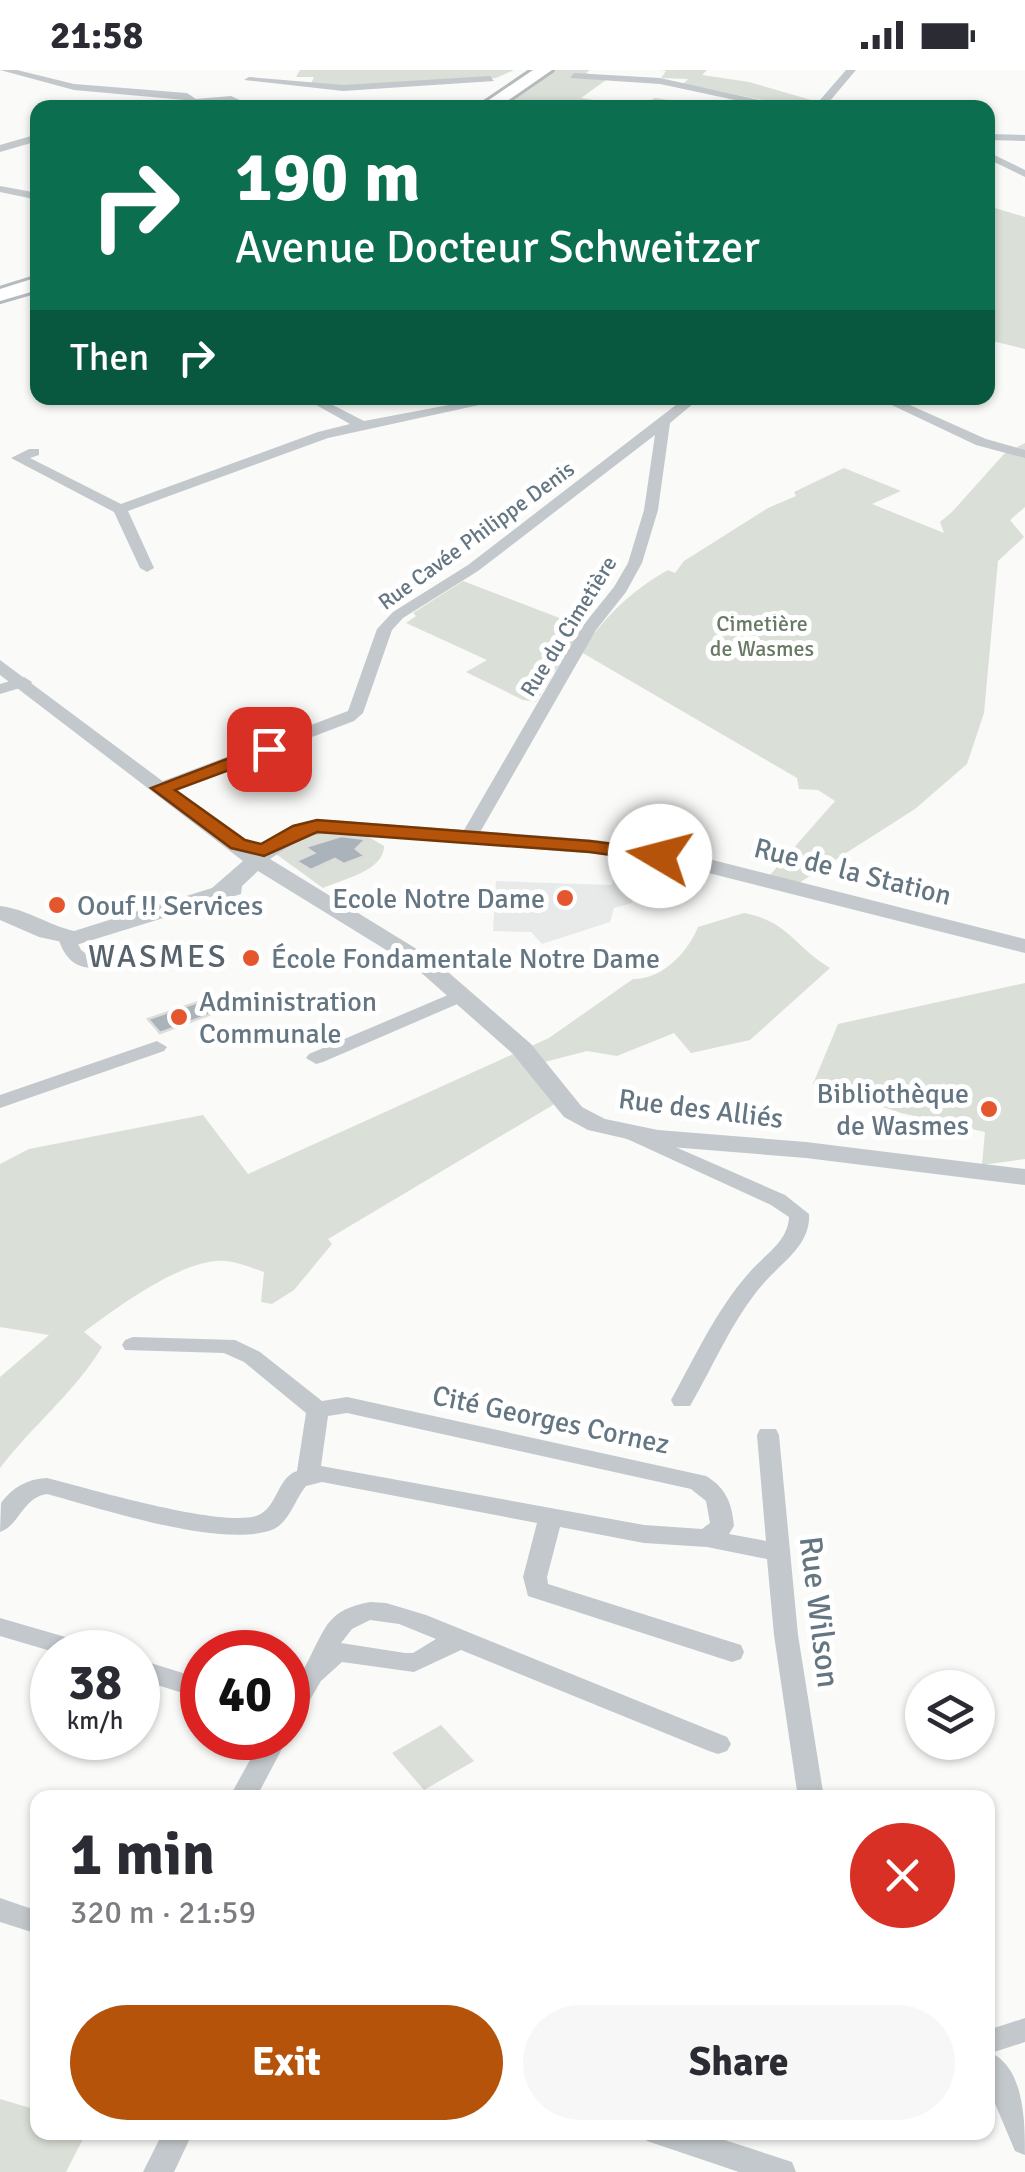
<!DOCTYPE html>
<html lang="en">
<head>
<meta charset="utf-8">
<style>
	:root { --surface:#fff; --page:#f7f7f7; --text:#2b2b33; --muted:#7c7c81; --accent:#b45309 }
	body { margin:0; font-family:Signika,sans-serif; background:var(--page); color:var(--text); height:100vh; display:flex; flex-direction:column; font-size:38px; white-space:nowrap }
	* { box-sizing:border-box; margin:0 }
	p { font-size:32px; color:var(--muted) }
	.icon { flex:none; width:55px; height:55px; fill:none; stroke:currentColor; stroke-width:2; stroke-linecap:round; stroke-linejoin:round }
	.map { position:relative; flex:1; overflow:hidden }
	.sheet { position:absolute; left:30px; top:1720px; width:965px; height:350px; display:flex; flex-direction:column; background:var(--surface); border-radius:20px; box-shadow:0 2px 8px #0004 }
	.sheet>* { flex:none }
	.top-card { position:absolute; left:30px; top:30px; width:965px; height:305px; border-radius:20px; box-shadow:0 2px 8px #0004; background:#0b6e4f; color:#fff; overflow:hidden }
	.fabs { position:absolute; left:905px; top:1600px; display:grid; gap:20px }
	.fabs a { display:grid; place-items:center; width:90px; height:90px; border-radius:50%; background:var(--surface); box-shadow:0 2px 8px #0004; font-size:50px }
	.speed { position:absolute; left:30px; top:1560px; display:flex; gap:20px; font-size:50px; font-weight:700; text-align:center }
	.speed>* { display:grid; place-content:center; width:130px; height:130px; border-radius:50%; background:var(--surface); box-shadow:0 2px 8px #0004; line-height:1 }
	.speed small { font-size:25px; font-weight:400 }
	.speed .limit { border:15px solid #d22; background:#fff; color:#111 }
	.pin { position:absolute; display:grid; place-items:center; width:85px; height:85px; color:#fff; margin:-42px; border-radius:20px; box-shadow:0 5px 15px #0006 }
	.me { position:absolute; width:110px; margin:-55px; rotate:278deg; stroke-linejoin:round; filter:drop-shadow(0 0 8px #0008) }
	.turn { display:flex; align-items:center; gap:35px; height:210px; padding:0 40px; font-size:45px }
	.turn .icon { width:130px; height:130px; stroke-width:2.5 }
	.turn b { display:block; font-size:70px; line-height:85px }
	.then { display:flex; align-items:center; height:95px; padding:0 40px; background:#0003; gap:20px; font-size:38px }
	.round { display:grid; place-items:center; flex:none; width:105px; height:105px; border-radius:52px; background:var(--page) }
	.overview { display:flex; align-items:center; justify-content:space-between; height:170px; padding:0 40px }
	h1 { font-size:60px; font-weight:800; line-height:75px }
	.action { display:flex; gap:20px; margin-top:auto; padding:20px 40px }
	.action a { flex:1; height:115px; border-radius:60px; background:var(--accent); color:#fff; font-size:40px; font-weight:800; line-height:115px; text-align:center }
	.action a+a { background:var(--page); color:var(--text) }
	.status { display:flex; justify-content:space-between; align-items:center; height:70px; padding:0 50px; background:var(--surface); direction:ltr }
	.status svg { height:28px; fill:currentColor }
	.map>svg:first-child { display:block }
	.built { fill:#e8e9e9 }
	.green { fill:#dadfd7 }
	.building { fill:#aab3b9; stroke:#dcdcda; stroke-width:2.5 }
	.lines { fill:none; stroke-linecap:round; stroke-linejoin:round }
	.primary-casing { stroke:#b5babe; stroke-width:6 }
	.minor { fill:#c3c8cc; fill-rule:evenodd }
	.tertiary { fill:#c3c8cc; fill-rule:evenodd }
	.primary { fill:#fff; fill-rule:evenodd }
	.route { fill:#b45309; stroke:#753606; stroke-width:2.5 }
	.poi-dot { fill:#e4572e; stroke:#fff; stroke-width:4 }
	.labels { text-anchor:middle; stroke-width:10; stroke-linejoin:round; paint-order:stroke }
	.far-street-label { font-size:22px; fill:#657683; stroke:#fff }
	.far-park-label { font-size:22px; fill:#687a64; stroke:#fff }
	.street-label { font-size:28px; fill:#657683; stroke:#fff }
	.poi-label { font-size:28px; fill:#657683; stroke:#fff; text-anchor:start }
	.quarter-label { font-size:32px; letter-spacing:2.5px; fill:#57646e; stroke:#fff }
	.near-street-label { font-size:32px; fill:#657683; stroke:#fff }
</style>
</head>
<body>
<div class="status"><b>21:58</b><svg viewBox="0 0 49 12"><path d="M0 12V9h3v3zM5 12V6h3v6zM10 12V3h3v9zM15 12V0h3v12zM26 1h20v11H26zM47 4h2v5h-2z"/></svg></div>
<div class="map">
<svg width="1025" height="2102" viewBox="0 0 1025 2102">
	<rect width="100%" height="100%" fill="#fafaf8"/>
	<path class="built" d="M619,784L632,785L624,812L638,816L632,833L614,838L610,852L542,874L531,862L493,861L496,811L612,815Z"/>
	<path class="green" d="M300,0H514L496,8L344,17L311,14L314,7H296Z
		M550,0H590L586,3L606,10L581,28L639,37L655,28L668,30L655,38H490L526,19Z
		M662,0H707L702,5L749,12L818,32L812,37H797L683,14L688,9L661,8L666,1Z
		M988,136L1025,147V279L988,270Z
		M1025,373V437L1010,450L1024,467L998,491L984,643L967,694L915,739L799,813L770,805L835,731L818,720L799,719L797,708L581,582C604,547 631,521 668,500L675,503L684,491L768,438L796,426L794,422L844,398L901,421L872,434L944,463L940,452L952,442L1004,384Z
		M463,511L583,557L536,632L523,630L466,602L487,590L406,553L416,546L413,543Z
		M332,761L367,766L384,776C384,801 343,809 323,818L276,784L295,768Z
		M744,843C788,851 794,876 830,898L750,970L691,983L674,963L617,986L587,981L537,994L559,1026L553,1035L328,1169L332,1174L294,1220L272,1234L261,1232L264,1202C252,1198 238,1192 225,1191C183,1188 116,1238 84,1262L102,1277C74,1323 32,1356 0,1398V1307L49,1265L0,1257V1094L29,1079L203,1045L248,1104L549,968L633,909C662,910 688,882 698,857Z
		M1025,913V1089L982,1095L985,1062L901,1043L813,1014L838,954Z
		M441,1655L474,1691L424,1720L392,1683Z
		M0,2029L37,2040L38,2062L86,2063L66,2102H0Z"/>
	<path class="building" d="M341,766L366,769L356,779L365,786L344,794L335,789L311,800L296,791L314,783L305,777Z
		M198,932L222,940L160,963L148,949Z"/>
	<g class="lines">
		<defs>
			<path id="primary" d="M533,0H552L497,38H477Z
				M38,207V220L0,231V219Z"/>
		</defs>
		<use href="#primary" class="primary-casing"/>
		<path class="minor" d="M0,0H17L74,14L187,23L196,29L231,26L257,38H242L230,32L132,38L185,30L74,20Z
			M846,0H856L824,38H813Z
			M574,3L660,8L795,38H772L660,14L570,8Z
			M490,6L494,11L343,21L244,10L249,7L343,15Z
			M38,64V71L0,82V75Z
			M988,64L1025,65V71L988,70Z
			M988,82L1025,100V107L988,89Z
			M0,116L38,123V130L0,122Z
			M304,328H319L364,351L486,328H511L328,368L128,441L154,498L147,502L140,498L114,442L11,388L29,379H39V385L30,388L121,434L318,362L350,354Z
			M685,328H700L670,353L658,440L642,493L626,522L596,560L475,771L469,772L460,767L581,558L614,517L628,493L644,440L655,365L478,501L403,548L392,560L363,643L354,651L167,722H155V714L348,641L377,559L393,542L468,495Z
			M877,328H894L986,369L1025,380V388L976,375Z
			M24,607L32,612L30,615L0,624V614Z
			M67,862L73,863L81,880L99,893L97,897C76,901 63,886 58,867Z
			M462,919L469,921L471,925L469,929L323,992L316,994L306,988L309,984Z
			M157,971L167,977L164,981L0,1038V1025Z
			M632,1058L785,1125L809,1144C811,1175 781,1193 763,1214C732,1250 714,1295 690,1336H674L671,1330C695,1287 716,1240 749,1203C764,1185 788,1172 789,1147L771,1135L625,1068L622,1064Z
			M133,1267L235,1270L260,1282L322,1331L347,1327L706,1406C726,1418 732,1433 734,1456L729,1464L766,1471L757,1365L760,1359H776L779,1365L798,1565L824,1728H798L774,1565L767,1489L707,1477L644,1473L560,1457L547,1507L548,1514L741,1575L744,1582L741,1589L732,1592L528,1526L523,1507L537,1453L322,1412L306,1416C295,1429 290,1451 274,1459C225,1480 99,1438 47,1424C22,1428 20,1455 0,1462L1,1433C13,1417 27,1409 47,1408C91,1419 217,1457 256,1446C278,1439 276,1408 297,1401L306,1343L244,1292L224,1283L125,1280L122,1275L125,1270ZM347,1343L691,1419L706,1431L710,1453L702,1459L644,1455L321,1396L328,1346Z
			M370,1532L386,1533L426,1545L727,1667L731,1674L727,1681L718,1684L709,1681L461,1580L414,1602L342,1592L321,1611L297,1652L288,1655C288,1614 292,1622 309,1589C327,1554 329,1540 370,1532ZM370,1550L399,1554L436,1569L413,1583H405L341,1573L352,1559Z
			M0,1548L93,1575L96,1582H54L0,1566Z
			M138,1589L202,1609V1629L138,1609Z
			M288,1667V1668L284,1675L256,1728H229L262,1668Z
			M0,1828L38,1841V1864L0,1852Z
			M1025,1948V1972L991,1983C1025,1998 1025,2055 1025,2085L1015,2081L988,2017V1960Z
			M163,2062H193L174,2102H143Z
			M643,2062H700L792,2092L796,2102H739L647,2071Z"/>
		<path class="tertiary" d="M0,590L255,780L288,758L332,750L596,770L681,782L1025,869V883L681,796L596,784L332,762L303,767L270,789L433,889L531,974L582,1037L605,1049L658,1060L806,1072L1025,1099V1115L806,1088L658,1076L588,1060L564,1047L513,984L417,899L258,801L242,816L241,824L76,875L39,867L0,850V836C27,839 48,855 74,861L212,818L243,791L0,605Z"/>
		<use href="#primary" class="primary"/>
	</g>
	<path class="route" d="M269,673L275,675V683L175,720L245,770L261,774L293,756L317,750L590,771L660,780L670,786L660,792L590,782L317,762L264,786L231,778L151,718Z"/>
	<g class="poi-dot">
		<circle cx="565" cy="828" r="10"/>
		<circle cx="57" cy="835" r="10"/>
		<circle cx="251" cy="888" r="10"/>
		<circle cx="179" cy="947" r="10"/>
		<circle cx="989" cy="1039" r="10"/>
	</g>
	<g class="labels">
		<g class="far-street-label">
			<text transform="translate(476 465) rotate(-36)" y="8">Rue Cavée Philippe Denis</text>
			<text transform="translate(568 556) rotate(-58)" y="8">Rue du Cimetière</text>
		</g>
		<g class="far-park-label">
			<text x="762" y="561">Cimetière<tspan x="762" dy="25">de Wasmes</tspan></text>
		</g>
		<g class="street-label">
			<text transform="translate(853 801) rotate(14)" y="10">Rue de la Station</text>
			<text transform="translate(701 1038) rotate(7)" y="10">Rue des Alliés</text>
			<text transform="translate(551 1349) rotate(12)" y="10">Cité Georges Cornez</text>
		</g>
		<g class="poi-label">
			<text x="545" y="838" text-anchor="end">Ecole Notre Dame</text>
			<text x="77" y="845">Oouf !! Services</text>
			<text x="271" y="898">École Fondamentale Notre Dame</text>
			<text x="199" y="941">Administration<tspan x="199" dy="32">Communale</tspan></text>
			<text x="969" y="1033" text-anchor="end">Bibliothèque<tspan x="969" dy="32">de Wasmes</tspan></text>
		</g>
		<g class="quarter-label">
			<text x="158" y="897">WASMES</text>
		</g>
		<g class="near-street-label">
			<text transform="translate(820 1542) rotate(83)" y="11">Rue Wilson</text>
		</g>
	</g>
</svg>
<div class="fabs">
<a><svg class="icon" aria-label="layers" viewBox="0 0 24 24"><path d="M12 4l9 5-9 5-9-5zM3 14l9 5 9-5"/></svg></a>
</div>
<div class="speed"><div>38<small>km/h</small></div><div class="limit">40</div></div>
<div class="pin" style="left:269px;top:679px;background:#d93025"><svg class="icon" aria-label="arrive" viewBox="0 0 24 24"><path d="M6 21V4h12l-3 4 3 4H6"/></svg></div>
<svg class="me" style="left:660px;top:786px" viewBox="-20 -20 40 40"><circle r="19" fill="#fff"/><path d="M0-13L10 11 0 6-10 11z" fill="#b45309"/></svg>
<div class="top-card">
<div class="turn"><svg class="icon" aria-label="right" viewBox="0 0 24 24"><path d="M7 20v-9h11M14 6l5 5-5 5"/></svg><div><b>190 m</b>Avenue Docteur Schweitzer</div></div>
<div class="then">Then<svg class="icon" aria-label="right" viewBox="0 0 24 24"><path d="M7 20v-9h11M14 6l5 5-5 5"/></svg></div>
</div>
<section class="sheet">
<div class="overview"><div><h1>1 min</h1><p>320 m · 21:59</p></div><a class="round" style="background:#d93025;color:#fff"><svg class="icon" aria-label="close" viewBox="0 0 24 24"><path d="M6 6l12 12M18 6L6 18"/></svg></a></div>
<div class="action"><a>Exit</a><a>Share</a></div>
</section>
</div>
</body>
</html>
